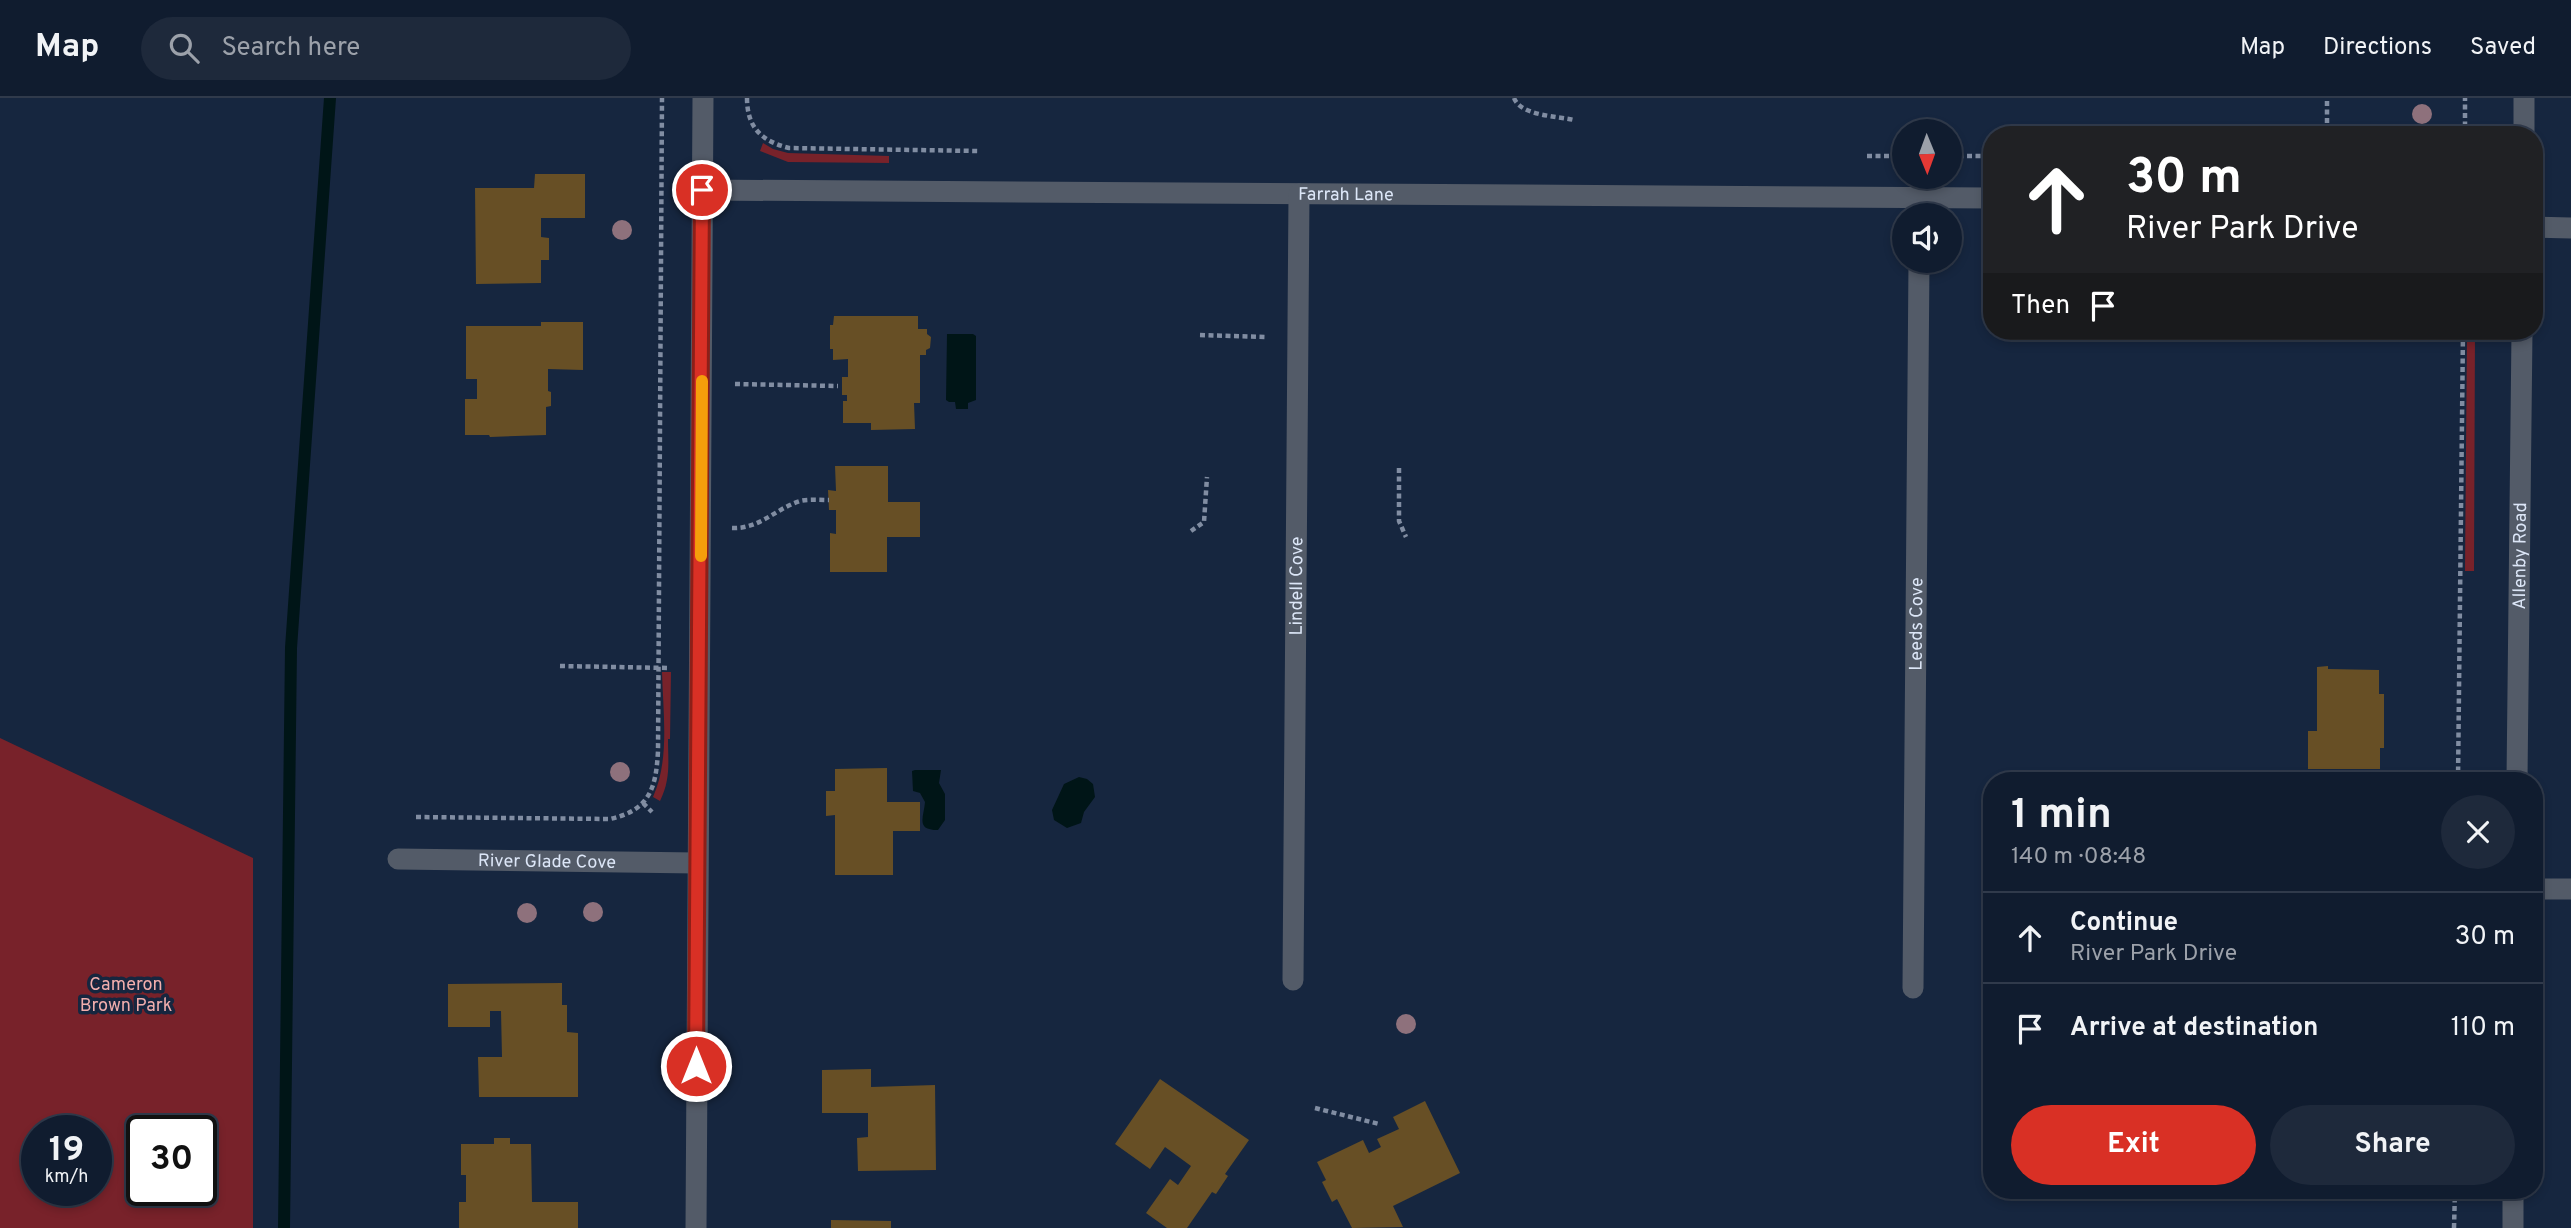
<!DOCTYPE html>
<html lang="en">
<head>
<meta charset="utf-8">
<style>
	:root { --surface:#101c2f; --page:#1e293b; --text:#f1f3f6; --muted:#9ca1aa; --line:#303a4b; --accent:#d93025 }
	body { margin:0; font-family:Overpass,sans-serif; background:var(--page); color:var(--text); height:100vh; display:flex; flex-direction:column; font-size:26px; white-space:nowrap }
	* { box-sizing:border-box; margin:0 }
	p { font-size:23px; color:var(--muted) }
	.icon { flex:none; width:38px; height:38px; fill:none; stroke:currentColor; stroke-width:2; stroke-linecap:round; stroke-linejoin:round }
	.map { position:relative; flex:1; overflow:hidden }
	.sheet { position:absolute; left:1983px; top:674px; width:560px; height:427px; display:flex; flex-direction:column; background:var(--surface); border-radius:28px; box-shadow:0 4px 10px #0003,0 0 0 2px var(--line) }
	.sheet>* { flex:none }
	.hud { position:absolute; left:1983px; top:28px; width:560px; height:214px; border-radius:28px; box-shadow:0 4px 10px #0003,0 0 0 2px var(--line); background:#202124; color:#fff; overflow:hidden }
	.needle { width:46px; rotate:179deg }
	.fabs { position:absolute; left:1892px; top:21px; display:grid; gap:14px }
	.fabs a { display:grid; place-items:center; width:70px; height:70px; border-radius:50%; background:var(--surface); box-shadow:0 4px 10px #0003,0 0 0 2px var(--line); font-size:35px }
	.speed { position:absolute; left:21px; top:1017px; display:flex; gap:14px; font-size:35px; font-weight:700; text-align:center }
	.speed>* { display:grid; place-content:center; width:91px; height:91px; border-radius:50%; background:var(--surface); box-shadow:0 4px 10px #0003,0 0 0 2px var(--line); line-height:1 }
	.speed small { font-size:18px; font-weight:400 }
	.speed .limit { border:4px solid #111; border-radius:10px; background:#fff; color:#111 }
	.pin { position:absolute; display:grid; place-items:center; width:60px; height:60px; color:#fff; margin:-30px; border:4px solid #fff; border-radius:50%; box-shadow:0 2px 7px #0007 }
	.me { position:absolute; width:77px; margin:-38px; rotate:0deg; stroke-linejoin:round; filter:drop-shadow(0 0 5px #0008) }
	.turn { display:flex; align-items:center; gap:24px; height:147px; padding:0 28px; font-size:32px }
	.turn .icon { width:91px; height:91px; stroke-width:2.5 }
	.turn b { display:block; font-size:49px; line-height:60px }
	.then { display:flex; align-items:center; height:66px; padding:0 28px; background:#0003; gap:14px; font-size:26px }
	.round { display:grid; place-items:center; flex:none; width:74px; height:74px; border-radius:37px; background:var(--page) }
	.headline { display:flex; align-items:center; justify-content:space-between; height:119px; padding:0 28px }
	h1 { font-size:42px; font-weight:700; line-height:52px }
	.button { display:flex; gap:14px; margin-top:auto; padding:14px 28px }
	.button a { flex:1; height:80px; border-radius:42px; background:var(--accent); color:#fff; font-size:28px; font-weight:700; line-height:80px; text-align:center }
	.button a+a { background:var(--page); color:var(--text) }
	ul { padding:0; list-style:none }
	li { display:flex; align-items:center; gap:21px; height:91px; padding:0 28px; border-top:2px solid var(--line) }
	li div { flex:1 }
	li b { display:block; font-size:26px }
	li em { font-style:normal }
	header { display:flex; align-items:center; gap:42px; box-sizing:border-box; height:98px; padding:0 35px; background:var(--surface); border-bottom:2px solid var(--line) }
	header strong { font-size:33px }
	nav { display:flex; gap:38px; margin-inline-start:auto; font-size:24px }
	.search { width:490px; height:63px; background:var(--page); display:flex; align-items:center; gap:18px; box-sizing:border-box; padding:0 24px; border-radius:38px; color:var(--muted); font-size:26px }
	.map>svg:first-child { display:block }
	.green { fill:#78222a; fill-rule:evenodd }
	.water { fill:#001517 }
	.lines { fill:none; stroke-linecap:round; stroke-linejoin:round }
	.stream { stroke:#001517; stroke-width:12 }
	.building { fill:#674f25 }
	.path { stroke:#818da2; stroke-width:4.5; stroke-dasharray:5 3.5; stroke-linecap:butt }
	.minor { stroke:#535b68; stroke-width:21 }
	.tree { fill:#8e717c }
	.route-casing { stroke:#8d1f18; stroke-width:18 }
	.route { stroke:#d93025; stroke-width:12 }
	.slow { stroke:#f59e0b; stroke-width:12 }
	.labels { text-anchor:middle; stroke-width:7; stroke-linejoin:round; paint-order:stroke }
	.street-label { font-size:18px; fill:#dce6f7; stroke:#16263f }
	.park-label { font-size:18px; fill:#f1aead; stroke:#16263f }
</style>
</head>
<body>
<header>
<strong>Map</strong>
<div class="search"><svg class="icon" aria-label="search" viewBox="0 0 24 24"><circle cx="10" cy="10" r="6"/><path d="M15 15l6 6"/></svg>Search here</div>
<nav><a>Map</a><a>Directions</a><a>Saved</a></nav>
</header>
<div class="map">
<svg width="2571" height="1130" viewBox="0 0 2571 1130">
	<rect width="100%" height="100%" fill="#16263f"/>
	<path class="green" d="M763,45L773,51L788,55L889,58V65L788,64L760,53Z
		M2467,233H2475L2474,473H2465Z
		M662,574H671L670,641H668C668,663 671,681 660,703L653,699C670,661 663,615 662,574Z
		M0,640L253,760V1130H0ZM37,1032H96V1092H37ZM142,1032H201V1092H142Z"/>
	<path class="water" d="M947,236H973L976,238V302L968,305V311H956L955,304H949L946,302Z
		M915,672H941L939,685L945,696V722L938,732C915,732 924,719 925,704L920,695L913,693L912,673Z
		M1079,679L1087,681L1093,686L1095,699L1084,714L1081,725L1067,730L1054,722L1052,712L1064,686Z"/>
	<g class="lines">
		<path class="stream" d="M284,1130L291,550L330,0"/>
	</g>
	<path class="building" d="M535,76H585V120H541V139L549,140V162H541V185L476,186L475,90H534Z
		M834,218H918V231H927V236L931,239L930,250L926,252V257H920V305H914L915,331L871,332V325H843V303H847V297H842V279H848V261L833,262V251H830V227H833Z
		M541,224H583V272L548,271V293L551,294V308L546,309V337L490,339L489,337H465V301H477V281H466V228H541Z
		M835,368H888V404H920V439H887V474H830V435L836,436V412H829L828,392L836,393Z
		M2328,568V571L2379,572V596H2384V650H2380V671H2308V633H2317V569Z
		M887,670V704H920V733H893V777H835V717L826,718V693H835V671Z
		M562,885V907H567V934L578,935V999H479L478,959H502L501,913H490V929H448V886Z
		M871,971V989L935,987L936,1072L858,1073L857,1040L868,1039V1015H822V972Z
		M1160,981L1249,1042L1225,1076L1228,1078L1216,1096L1212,1094L1187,1130H1167L1146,1115L1170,1081L1178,1087L1191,1068L1165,1049L1150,1071L1115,1046Z
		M1425,1003L1460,1075L1393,1108L1403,1129L1352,1130L1337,1101L1332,1104L1322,1084L1326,1082L1317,1064L1363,1042L1369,1055L1381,1049L1377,1041L1399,1031L1393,1019Z
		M494,1040H510V1046H531L532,1104H578V1130H459V1104H466V1077H461V1046H494Z
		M831,1122L891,1123V1130H831Z"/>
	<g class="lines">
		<path class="path" d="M747,0C747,29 761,43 789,50L978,53
			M1514,0C1521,18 1557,18 1574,22
			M2327,3V37
			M2465,37V0
			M1867,58H1904
			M1950,58H1992
			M1200,237L1266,239
			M735,286L838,288
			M1399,370V423L1406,439
			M732,430C760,431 775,411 800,403C809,401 819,402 829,402
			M1191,433L1204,424L1207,379
			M560,568L669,570
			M2458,682L2463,233
			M643,705L652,714
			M416,719L610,721C650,712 656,690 658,653L662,0
			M1315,1010L1379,1026
			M2454,1130L2455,1092"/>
		<g class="minor">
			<path d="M2524,37V0"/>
			<path id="s1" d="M702,92L1992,100"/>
			<path d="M2534,129L2571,130"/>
			<path id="s2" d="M2517,682L2522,233"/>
			<path id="s3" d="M398,761L697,765"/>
			<path d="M2534,791H2571"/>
			<path id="s4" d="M1293,882L1299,96"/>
			<path id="s5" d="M1913,890L1919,163"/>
			<path d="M696,1130L703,0"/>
			<path d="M2513,1130V1092"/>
		</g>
	</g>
	<g class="tree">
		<circle cx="2422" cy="16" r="10"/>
		<circle cx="622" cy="132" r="10"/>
		<circle cx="620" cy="674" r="10"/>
		<circle cx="593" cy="814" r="10"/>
		<circle cx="527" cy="815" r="10"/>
		<circle cx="1406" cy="926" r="10"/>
	</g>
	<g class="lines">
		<defs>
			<path id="route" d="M696,968L702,92"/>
		</defs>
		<use href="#route" class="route-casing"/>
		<use href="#route" class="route"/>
		<path class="slow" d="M701,458L702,283"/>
	</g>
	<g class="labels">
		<g class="street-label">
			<text dy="6" stroke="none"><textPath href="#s1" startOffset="644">Farrah Lane</textPath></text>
			<text dy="6" stroke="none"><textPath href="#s2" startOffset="224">Allenby Road</textPath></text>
			<text dy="6" stroke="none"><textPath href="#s4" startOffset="394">Lindell Cove</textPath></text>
			<text dy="6" stroke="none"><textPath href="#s5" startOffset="364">Leeds Cove</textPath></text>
			<text dy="6" stroke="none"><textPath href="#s3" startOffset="149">River Glade Cove</textPath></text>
		</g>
		<g class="park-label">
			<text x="126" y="892">Cameron<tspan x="126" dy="21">Brown Park</tspan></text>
		</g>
	</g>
</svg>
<div class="fabs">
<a><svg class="needle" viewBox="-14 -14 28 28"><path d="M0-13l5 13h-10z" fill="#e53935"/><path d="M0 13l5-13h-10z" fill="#9ca1aa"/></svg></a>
<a><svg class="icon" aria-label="sound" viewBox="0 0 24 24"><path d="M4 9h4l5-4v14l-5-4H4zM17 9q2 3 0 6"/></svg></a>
</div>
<div class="speed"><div>19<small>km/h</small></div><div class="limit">30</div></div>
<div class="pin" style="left:702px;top:92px;background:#d93025"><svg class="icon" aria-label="arrive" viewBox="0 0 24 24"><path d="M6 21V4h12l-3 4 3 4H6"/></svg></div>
<svg class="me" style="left:696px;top:968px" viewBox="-20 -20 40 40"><circle r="17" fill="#d93025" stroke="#fff" stroke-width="3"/><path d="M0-11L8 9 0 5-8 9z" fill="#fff"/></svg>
<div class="hud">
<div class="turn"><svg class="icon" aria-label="ahead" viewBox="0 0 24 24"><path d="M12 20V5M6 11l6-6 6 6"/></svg><div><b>30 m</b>River Park Drive</div></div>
<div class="then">Then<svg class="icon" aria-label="arrive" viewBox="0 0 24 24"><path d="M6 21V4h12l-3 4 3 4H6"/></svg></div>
</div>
<section class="sheet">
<div class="headline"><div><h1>1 min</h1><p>140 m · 08:48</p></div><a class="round"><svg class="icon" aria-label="close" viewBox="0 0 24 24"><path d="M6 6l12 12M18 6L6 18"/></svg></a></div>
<ul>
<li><svg class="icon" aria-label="ahead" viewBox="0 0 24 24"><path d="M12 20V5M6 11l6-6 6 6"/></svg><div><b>Continue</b><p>River Park Drive</p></div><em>30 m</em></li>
<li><svg class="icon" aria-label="arrive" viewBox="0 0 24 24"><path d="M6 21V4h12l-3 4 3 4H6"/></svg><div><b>Arrive at destination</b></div><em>110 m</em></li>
</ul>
<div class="button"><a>Exit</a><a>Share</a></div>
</section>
</div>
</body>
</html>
